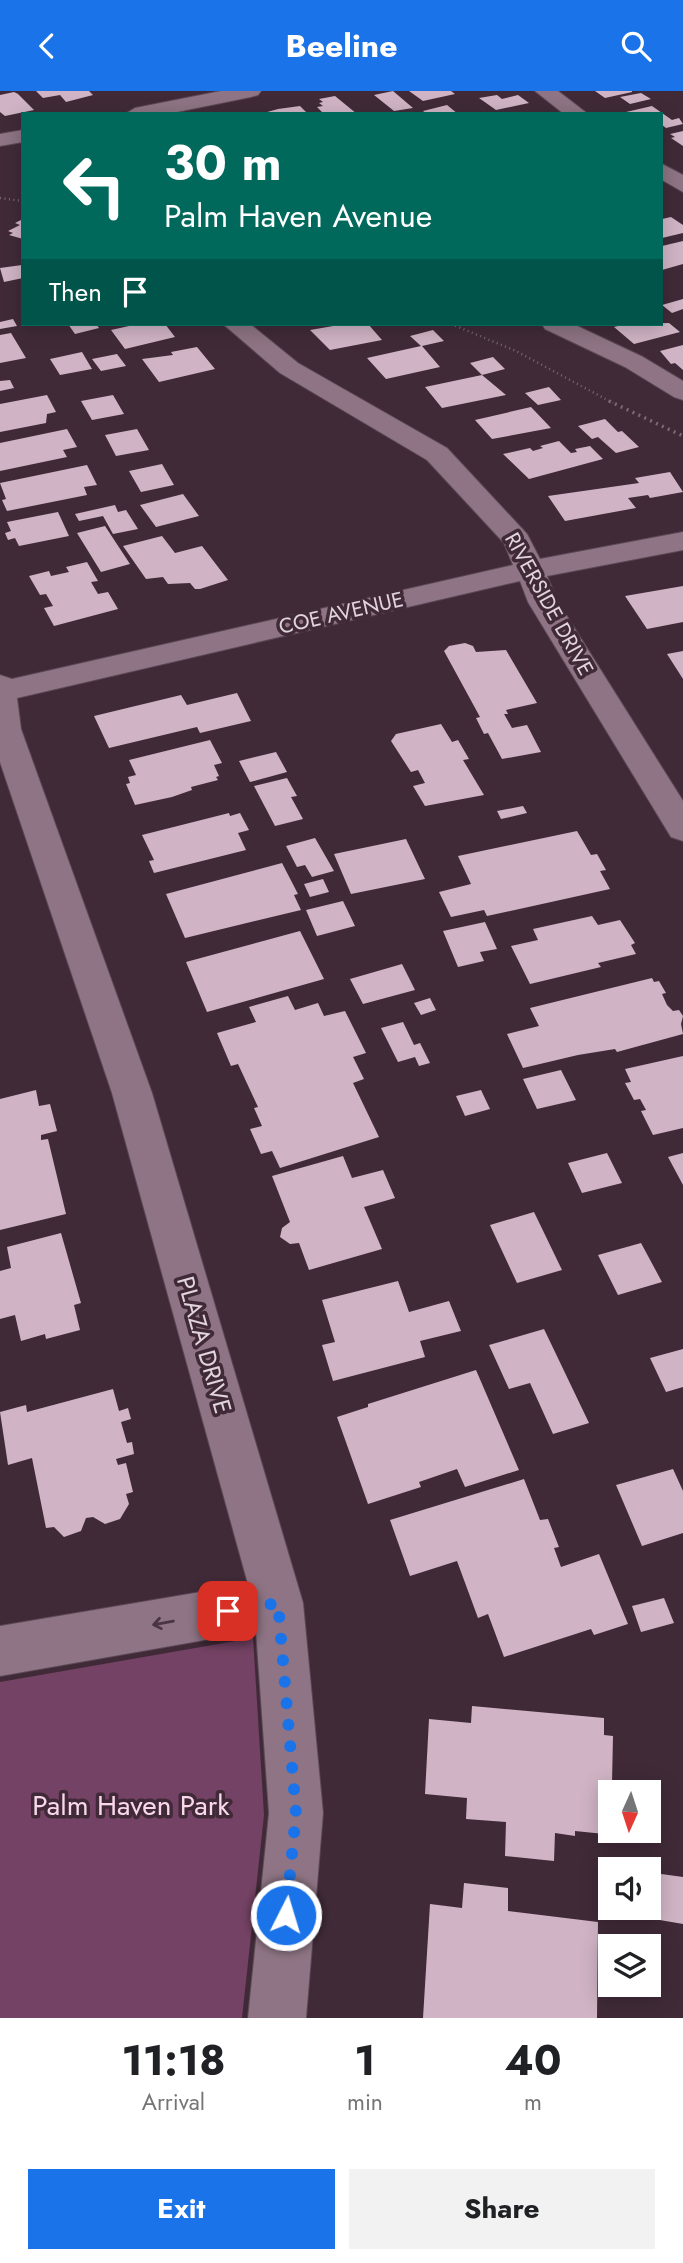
<!DOCTYPE html>
<html lang="en">
<head>
<meta charset="utf-8">
<style>
	:root { --surface:#fff; --page:#f2f2f2; --text:#202124; --muted:#757577; --accent:#1a73e8 }
	body { margin:0; font-family:Jost,sans-serif; background:var(--page); color:var(--text); height:100vh; display:flex; flex-direction:column; font-size:26px; white-space:nowrap }
	* { box-sizing:border-box; margin:0 }
	p { font-size:23px; color:var(--muted) }
	.icon { flex:none; width:38px; height:38px; fill:none; stroke:currentColor; stroke-width:2; stroke-linecap:round; stroke-linejoin:round }
	.map { position:relative; height:1927px; overflow:hidden }
	.side { display:flex; flex-direction:column; background:var(--surface); flex:1 }
	.side>* { flex:none }
	.top-card { position:absolute; left:21px; top:21px; width:642px; height:214px; border-radius:0px; box-shadow:0 4px 18px #0003; background:#00695c; color:#fff; overflow:hidden }
	.needle { width:46px; rotate:183deg }
	.fabs { position:absolute; left:598px; top:1689px; display:grid; gap:14px }
	.fabs a { display:grid; place-items:center; width:63px; height:63px; border-radius:0px; background:var(--surface); box-shadow:0 4px 18px #0003; font-size:35px }
	.pin { position:absolute; display:grid; place-items:center; width:60px; height:60px; color:#fff; margin:-30px; border-radius:14px; box-shadow:0 4px 10px #0006 }
	.me { position:absolute; width:77px; margin:-38px; rotate:5deg; stroke-linejoin:round; filter:drop-shadow(0 0 5px #0008) }
	.turn { display:flex; align-items:center; gap:24px; height:147px; padding:0 28px; font-size:32px }
	.turn .icon { width:91px; height:91px; stroke-width:2.5 }
	.turn b { display:block; font-size:49px; line-height:60px }
	.then { display:flex; align-items:center; height:66px; padding:0 28px; background:#0003; gap:14px; font-size:26px }
	.eta { display:flex; justify-content:space-evenly; align-items:center; height:119px; text-align:center }
	.eta b { font-size:42px; font-weight:700; line-height:49px }
	.cta { display:flex; gap:14px; margin-top:auto; padding:14px 28px }
	.cta a { flex:1; height:80px; border-radius:0px; background:var(--accent); color:#fff; font-size:28px; font-weight:700; line-height:80px; text-align:center }
	.cta a+a { background:var(--page); color:var(--text) }
	header { display:flex; justify-content:space-between; align-items:center; height:91px; padding:0 28px; background:var(--accent); color:#fff; font-size:32px; font-weight:700 }
	.map>svg:first-child { display:block }
	.green { fill:#744264 }
	.building { fill:#d0b4c5 }
	.lines { fill:none; stroke-linecap:round; stroke-linejoin:round }
	.minor-casing { stroke:#5b4855; stroke-width:2 }
	.path-far1 { stroke:#7c6975; stroke-width:2.5; stroke-dasharray:1 3.5; stroke-linecap:butt }
	.path { stroke:#7c6975; stroke-width:3.5; stroke-dasharray:2 4.5; stroke-linecap:butt }
	.minor { fill:#8e7484; fill-rule:evenodd }
	.oneway { stroke:#4c3543 }
	.route { stroke:#1a73e8; stroke-width:12; stroke-dasharray:0 21.6 }
	.labels { text-anchor:middle; stroke-width:7; stroke-linejoin:round; paint-order:stroke }
	.far-street-label { font-size:21px; fill:#e2d4dd; stroke:#402a38 }
	.street-label { font-size:24px; fill:#e2d4dd; stroke:#402a38 }
	.near-park-label { font-size:28px; fill:#fad7ed; stroke:#402a38 }
</style>
</head>
<body>
<header><svg class="icon" aria-label="back" viewBox="0 0 24 24"><path d="M15 5l-7 7 7 7"/></svg>Beeline<svg class="icon" aria-label="search" viewBox="0 0 24 24"><circle cx="10" cy="10" r="6"/><path d="M15 15l6 6"/></svg></header>
<div class="map">
<svg width="683" height="1927" viewBox="0 0 683 1927">
	<rect width="100%" height="100%" fill="#402a38"/>
	<path class="green" d="M253,1547L264,1724L242,1927H0V1591Z"/>
	<path class="building" d="M36,0H89L93,4L66,11L60,4L43,7Z
		M393,0L413,17L394,20L374,4Z
		M409,0H451L455,3L423,10Z
		M595,0H632V1L605,7Z
		M14,1L18,3L34,19L5,25L0,21V4Z
		M641,2L651,8L630,13L620,6Z
		M497,4L502,8L518,4L529,12L496,19L479,7Z
		M335,5L357,23H324L317,16L323,15L319,12L323,11L319,8Z
		M447,14L458,23H427L423,20Z
		M300,15L308,23H260L278,18Z
		M652,15L672,29L679,27L683,33L666,37L662,34V23L626,21Z
		M683,40V55L671,47L675,46L670,43Z
		M671,126L683,134V142L662,147V128Z
		M23,128V148L9,144L13,142L8,140L20,134L15,132Z
		M683,150V173L662,179V155Z
		M22,174L23,187L4,191L0,177Z
		M683,208V218L672,222L662,214Z
		M13,228L17,235L0,238V231Z
		M669,232L680,241L634,253L614,236L626,233Z
		M68,233H96L99,237L75,243Z
		M138,233H165L175,246L125,258L111,239Z
		M345,233H368L382,249L330,259L310,239Z
		M433,239L444,250L422,255L440,276L386,288L367,267L421,255L410,245Z
		M11,242L26,267L0,272V244Z
		M683,254V279L675,272L671,273L660,260Z
		M197,256L215,278L159,291L142,268L173,264L171,261Z
		M82,261L92,278L60,284L50,268Z
		M117,263L126,275L101,280L92,268Z
		M493,266L505,278L482,284L470,272Z
		M482,284L506,304L442,317L425,296Z
		M10,289L14,297L0,300V290Z
		M549,296L561,309L538,314L525,302Z
		M47,304L56,321L47,323L46,332L0,341V313Z
		M113,304L124,323L92,329L81,310Z
		M531,316L551,337L492,348L475,329Z
		M605,328L618,341L622,340L639,356L616,362L598,346L592,348L578,335Z
		M67,338L77,356L63,359L67,366L0,380V352Z
		M137,338L149,359L116,365L105,344Z
		M559,350L571,362L577,361L575,358L590,355L603,368L529,388L503,363L530,357L533,360L543,357L540,355Z
		M162,373L174,394L141,401L129,380Z
		M87,374L97,394L84,396L87,404L7,420L2,409L6,408L0,392Z
		M670,381L683,401L650,407L648,404L628,407L636,417L565,430L548,405L639,392L635,387Z
		M183,403L199,425L156,436L140,414Z
		M115,414L118,421L126,419L138,438L113,443L103,425L79,430L75,423Z
		M58,421L69,445L19,455L15,447L8,449L5,442L11,440L7,431Z
		M105,435L130,473L101,481L77,442Z
		M162,445L175,462L202,455L228,489L200,498H195L190,492L168,493L163,486L146,488L123,455Z
		M87,471L98,490L91,491L98,503L108,501L118,518L54,535L44,517L53,515L46,503L40,504L29,485L49,480L51,485L69,481L66,476Z
		M683,495V531L647,538L625,505Z
		M465,552L473,555L476,561L506,559L537,612L506,619L508,623H504L512,637L527,634L541,661L502,668L488,642L484,643L476,627L480,626L444,560L449,555Z
		M683,560V588L667,563Z
		M237,602L251,630L200,642L197,636L109,657L94,625L181,604L187,614Z
		M441,633L452,651L458,649L469,668L463,669L484,704L425,715L413,695L425,692L418,679L411,681L391,650L396,643Z
		M210,649L222,672L214,674L219,685L216,686L218,689L191,696L192,699L172,706L135,714L126,693L130,692L128,686L136,684L129,669Z
		M276,661L287,681L250,691L239,670Z
		M287,687L297,705L291,706L303,728L275,735L254,695Z
		M523,715L527,722L501,728L497,720Z
		M229,722L230,725L240,722L249,739L238,742L246,759L154,782L149,770L154,769L142,744Z
		M577,740L591,764L597,763L606,779L600,780L610,798L487,825L484,819L451,826L439,801L471,793L458,765Z
		M315,747L334,780L312,786L305,774L297,776L286,755Z
		M406,748L425,788L351,803L334,763Z
		M282,772L298,803L294,804L301,819L185,847L166,803Z
		M323,788L329,801L310,806L304,793Z
		M343,810L355,835L317,845L306,819Z
		M592,825L598,834L620,829L635,852L631,854L636,863L598,872L601,876L530,893L511,855L538,849L533,838Z
		M485,831L497,858L480,861L484,870L458,876L443,840Z
		M300,840L324,888L207,921L186,871Z
		M402,873L415,899L363,913L350,888Z
		M652,887L654,891L659,890L666,902L662,903L667,914L673,920L679,919L683,925L681,933L683,943L617,961L615,958L578,964L523,977L507,943L539,935L530,917Z
		M288,905L295,919L318,912L324,925L345,920L366,962L353,966L364,988L353,992L379,1046L280,1077L272,1060L261,1063L250,1038L262,1035L254,1017L258,1016L238,973L231,975L217,942L256,931L249,916Z
		M430,907L436,919L421,924L414,912Z
		M403,931L414,954L420,952L430,972L419,975L415,966L398,971L381,937Z
		M683,965V1037L653,1044L641,1020L646,1019L640,1008L634,1009L625,992L631,991L625,978Z
		M561,979L576,1009L537,1018L523,988Z
		M36,999L39,1015L50,1013L57,1040L41,1044V1049L48,1048L66,1123L0,1139V1008Z
		M481,999L490,1018L465,1025L456,1005Z
		M607,1062L622,1092L582,1102L568,1072Z
		M683,1062V1094L668,1066Z
		M343,1065L352,1087L383,1079L395,1107L364,1116L382,1158L309,1179L299,1152L290,1153L280,1146L282,1137L290,1131L272,1085Z
		M534,1121L562,1179L517,1192L490,1134Z
		M61,1142L81,1212L74,1214L80,1239L46,1248L45,1243L21,1250L15,1224L0,1228V1180L11,1177L7,1156Z
		M641,1152L662,1191L618,1204L598,1164Z
		M398,1190L409,1221L449,1210L461,1240L420,1250L425,1266L333,1290L322,1254L335,1251L322,1209Z
		M544,1238L589,1332L553,1343L530,1292L509,1298L489,1254Z
		M683,1258V1296L666,1301L650,1267Z
		M476,1279L519,1379L465,1396L457,1378L419,1391L421,1396L368,1413L337,1326L368,1316V1313Z
		M113,1298L119,1320L128,1317L131,1328L121,1331L127,1352L132,1351L134,1363L116,1368L118,1374L126,1372L133,1401L126,1403L129,1413L120,1428L105,1433L93,1426L86,1427L81,1440L64,1446L54,1436L46,1437L32,1367L8,1374L0,1321L26,1314L27,1321Z
		M673,1378L683,1400V1442L642,1455L616,1394Z
		M524,1388L540,1429L548,1428L559,1456L554,1457L561,1476L599,1463L628,1533L594,1544L591,1538L504,1566L488,1523L478,1527L457,1470L410,1485L390,1429Z
		M664,1507L674,1532L641,1541L632,1515Z
		M472,1615L604,1627V1644L613,1645L611,1740H614V1744L575,1740V1745L555,1742L554,1770L505,1765L506,1731L466,1728L467,1707L425,1703L429,1628L471,1632Z
		M654,1782L683,1786V1833L654,1828Z
		M464,1792L508,1797V1820L598,1831L597,1927H423L430,1813L462,1817Z"/>
	<g class="lines">
		<defs>
			<path id="minor" d="M221,0H261L258,4L251,6L167,23H125L135,17Z
				M535,0H558L588,23H564Z
				M23,39V51L0,55V43Z
				M662,73L683,84V101L662,89Z
				M223,233H250L298,272L447,357L527,443L540,468L683,441V459L547,485L558,511L683,710V750L671,746L528,511L520,490L17,607L21,638L152,1002L303,1512L323,1722L306,1927H248L269,1722L256,1540L0,1585V1535L248,1493L112,1002L0,671V584L12,588L513,474L504,452L427,369L280,282Z
				M542,233H573L643,266L683,290V309L674,306L625,276L545,238Z"/>
		</defs>
		<use href="#minor" class="minor-casing"/>
		<path class="path-far1" d="M0,107L23,110
			M451,233L516,260L613,312"/>
		<path class="path" d="M609,310L683,345"/>
		<use href="#minor" class="minor"/>
	</g>
	<defs><path id="oneway-shaft" d="M-6 0H5M1.5-3L5.5 0L1.5 3" fill="none" stroke-width="1.6" stroke-linecap="round" stroke-linejoin="round" transform="scale(1.75)"/></defs>
	<use class="oneway" href="#oneway-shaft" transform="translate(163 1532) rotate(170)"/>
	<g class="lines">
		<path class="route" d="M228,1520L278,1512L296,1722L286,1824"/>
	</g>
	<g class="labels">
		<g class="far-street-label">
			<text transform="translate(549 513) rotate(61)" y="7">RIVERSIDE DRIVE</text>
			<text transform="translate(341 522) rotate(-13)" y="7">COE AVENUE</text>
		</g>
		<g class="street-label">
			<text transform="translate(204 1254) rotate(74)" y="8">PLAZA DRIVE</text>
		</g>
		<g class="near-park-label">
			<text x="131" y="1724">Palm Haven Park</text>
		</g>
	</g>
</svg>
<div class="fabs">
<a><svg class="needle" viewBox="-14 -14 28 28"><path d="M0-13l5 13h-10z" fill="#e53935"/><path d="M0 13l5-13h-10z" fill="#757577"/></svg></a>
<a><svg class="icon" aria-label="sound" viewBox="0 0 24 24"><path d="M4 9h4l5-4v14l-5-4H4zM17 9q2 3 0 6"/></svg></a>
<a><svg class="icon" aria-label="layers" viewBox="0 0 24 24"><path d="M12 4l9 5-9 5-9-5zM3 14l9 5 9-5"/></svg></a>
</div>
<div class="pin" style="left:228px;top:1520px;background:#d93025"><svg class="icon" aria-label="arrive" viewBox="0 0 24 24"><path d="M6 21V4h12l-3 4 3 4H6"/></svg></div>
<svg class="me" style="left:286px;top:1824px" viewBox="-20 -20 40 40"><circle r="17" fill="#1a73e8" stroke="#fff" stroke-width="3"/><path d="M0-11L8 9 0 5-8 9z" fill="#fff"/></svg>
<div class="top-card">
<div class="turn"><svg class="icon" aria-label="left" viewBox="0 0 24 24"><path d="M17 20v-9H6M10 6l-5 5 5 5"/></svg><div><b>30 m</b>Palm Haven Avenue</div></div>
<div class="then">Then<svg class="icon" aria-label="arrive" viewBox="0 0 24 24"><path d="M6 21V4h12l-3 4 3 4H6"/></svg></div>
</div>
</div>
<section class="side">
<div class="eta">
<div><b>11:18</b><p>Arrival</p></div>
<div><b>1</b><p>min</p></div>
<div><b>40</b><p>m</p></div>
</div>
<div class="cta"><a>Exit</a><a>Share</a></div>
</section>
</body>
</html>
